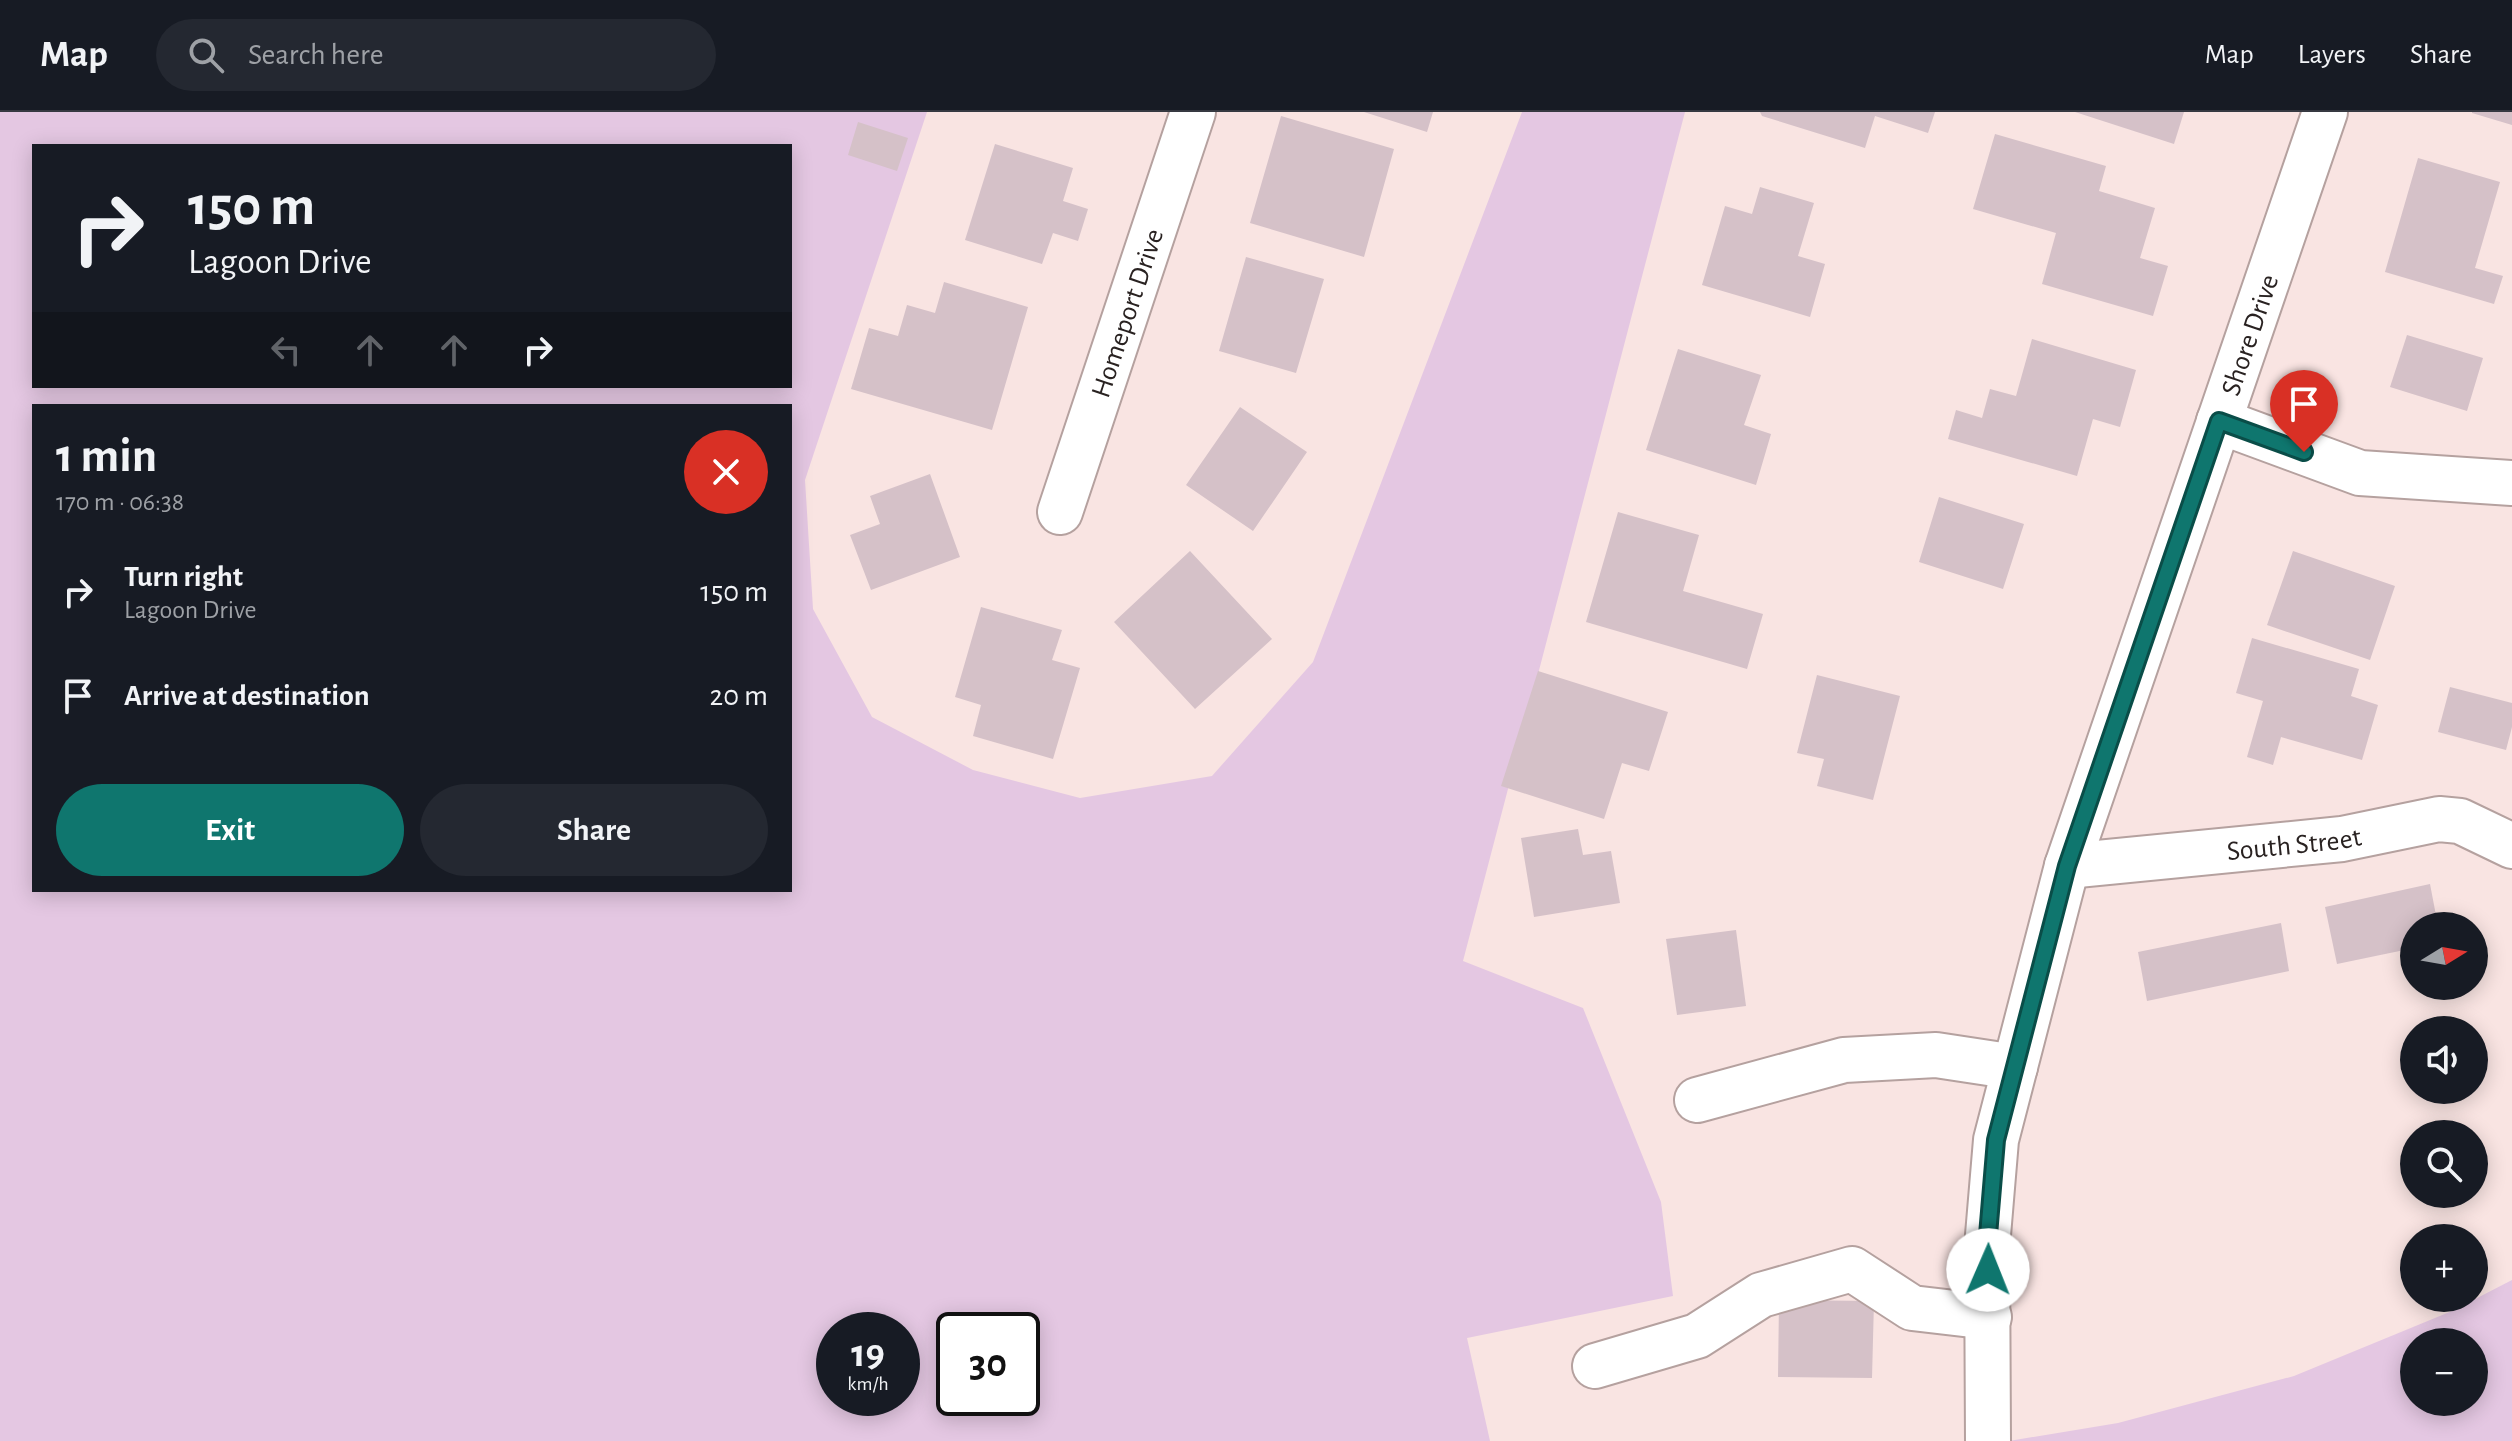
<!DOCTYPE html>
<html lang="en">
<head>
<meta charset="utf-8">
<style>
	:root { --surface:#171b24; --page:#242831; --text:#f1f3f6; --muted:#9ea1a6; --line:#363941; --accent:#0f766e }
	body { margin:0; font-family:"Alegreya Sans",sans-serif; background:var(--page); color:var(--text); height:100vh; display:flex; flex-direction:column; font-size:30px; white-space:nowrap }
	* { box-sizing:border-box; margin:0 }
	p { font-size:26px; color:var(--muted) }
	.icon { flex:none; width:44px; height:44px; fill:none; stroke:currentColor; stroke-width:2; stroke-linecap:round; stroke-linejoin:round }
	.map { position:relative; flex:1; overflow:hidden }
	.sheet { position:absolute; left:32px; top:292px; width:760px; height:488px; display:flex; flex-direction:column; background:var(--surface); border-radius:0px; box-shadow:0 4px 20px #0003 }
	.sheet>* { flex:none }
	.hud { position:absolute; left:32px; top:32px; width:760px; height:244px; border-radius:0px; box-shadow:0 4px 20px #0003; background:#171b24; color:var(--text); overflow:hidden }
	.needle { width:52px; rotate:79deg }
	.fabs { position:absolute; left:2400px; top:800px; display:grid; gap:16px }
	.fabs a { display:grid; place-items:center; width:88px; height:88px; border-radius:50%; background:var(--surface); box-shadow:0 4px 20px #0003; font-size:40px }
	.speed { position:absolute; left:816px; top:1200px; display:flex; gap:16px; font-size:40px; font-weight:700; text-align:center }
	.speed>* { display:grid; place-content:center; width:104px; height:104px; border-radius:50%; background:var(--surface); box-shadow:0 4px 20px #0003; line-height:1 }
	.speed small { font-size:20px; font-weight:400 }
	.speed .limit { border:4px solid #111; border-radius:12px; background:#fff; color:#111 }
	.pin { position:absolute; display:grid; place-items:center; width:68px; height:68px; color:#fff; margin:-82px -34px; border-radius:50% 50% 50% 0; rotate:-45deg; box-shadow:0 0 8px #0007 }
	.pin .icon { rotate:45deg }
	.me { position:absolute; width:88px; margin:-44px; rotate:1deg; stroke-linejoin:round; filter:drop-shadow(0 0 6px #0008) }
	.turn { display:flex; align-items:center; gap:28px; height:168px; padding:0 24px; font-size:36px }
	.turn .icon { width:104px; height:104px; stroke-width:2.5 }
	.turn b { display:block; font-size:56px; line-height:68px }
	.lanes { display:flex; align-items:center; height:76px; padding:0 24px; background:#0003; justify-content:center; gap:40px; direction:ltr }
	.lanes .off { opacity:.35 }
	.round { display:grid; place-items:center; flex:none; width:84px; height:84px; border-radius:42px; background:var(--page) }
	.head { display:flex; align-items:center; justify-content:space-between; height:136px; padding:0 24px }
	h1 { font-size:48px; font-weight:600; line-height:60px }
	.cta { display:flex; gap:16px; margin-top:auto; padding:16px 24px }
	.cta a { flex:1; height:92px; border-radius:48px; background:var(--accent); color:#fff; font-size:32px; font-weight:600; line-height:92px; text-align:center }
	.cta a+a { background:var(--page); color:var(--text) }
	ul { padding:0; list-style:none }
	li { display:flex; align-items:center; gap:24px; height:104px; padding:0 24px }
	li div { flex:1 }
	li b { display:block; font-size:30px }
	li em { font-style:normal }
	header { display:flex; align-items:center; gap:48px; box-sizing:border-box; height:112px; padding:0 40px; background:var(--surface); border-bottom:2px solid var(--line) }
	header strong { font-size:38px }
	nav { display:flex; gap:44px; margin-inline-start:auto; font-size:28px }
	.search { width:560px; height:72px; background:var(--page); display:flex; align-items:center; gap:20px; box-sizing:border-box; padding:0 28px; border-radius:44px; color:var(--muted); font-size:30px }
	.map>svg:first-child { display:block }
	.water { fill:#e4c7e2; fill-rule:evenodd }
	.building { fill:#d5c1c8 }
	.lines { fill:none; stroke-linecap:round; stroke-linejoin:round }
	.minor-casing { stroke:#b5a19f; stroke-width:48 }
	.minor { stroke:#fff; stroke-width:44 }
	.route-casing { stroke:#0a4d48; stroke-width:20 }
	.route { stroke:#0f766e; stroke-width:14 }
	.labels { text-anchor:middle; stroke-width:6; stroke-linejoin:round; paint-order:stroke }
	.street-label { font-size:28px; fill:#292221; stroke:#f9e4e2 }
</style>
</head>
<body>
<header>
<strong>Map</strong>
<div class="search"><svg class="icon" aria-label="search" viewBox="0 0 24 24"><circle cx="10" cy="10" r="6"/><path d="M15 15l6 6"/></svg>Search here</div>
<nav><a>Map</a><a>Layers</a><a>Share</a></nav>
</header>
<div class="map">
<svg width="2512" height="1329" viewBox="0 0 2512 1329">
	<rect width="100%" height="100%" fill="#f9e4e2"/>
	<path class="water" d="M0,0H927L805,368L813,497L872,605L973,658L1080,686L1212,664L1313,550L1522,0H1685L1463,849L1583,896L1661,1090L1673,1184L1467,1226L1490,1329H0ZM34,34H790V274H34ZM34,294H790V778H34ZM834,1218H902V1286H834ZM954,1218H1022V1286H954Z
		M2512,1168V1329H2009L2118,1311L2294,1264L2452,1199ZM2414,1230H2474V1290H2414Z"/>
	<path class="building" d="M1364,0H1433L1427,20Z
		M1760,0H1935L1928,21L1875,4L1865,36L1762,4Z
		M2075,0H2184L2174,32Z
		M2472,0H2512V13L2472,1Z
		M1281,4L1394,37L1364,145L1250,111Z
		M858,10L908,26L897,59L848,43Z
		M1995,22L2106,54L2099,79L2155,96L2140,146L2168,154L2153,204L2042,172L2056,121L1973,97Z
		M995,32L1073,56L1063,89L1088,97L1078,129L1053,121L1042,152L965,128Z
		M2418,46L2500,70L2475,156L2503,164L2494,192L2385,160Z
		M1760,75L1814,91L1798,144L1825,152L1810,205L1702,173L1725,94L1752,102Z
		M1246,145L1324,167L1296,261L1219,239Z
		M944,170L1028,195L992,318L851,277L869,216L898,224L907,193L935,201Z
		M2407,223L2483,246L2467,299L2390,275Z
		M2032,227L2136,258L2120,315L2093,307L2077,364L1948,327L1956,298L1982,306L1990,277L2016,284Z
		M1678,237L1761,263L1744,313L1771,322L1756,373L1646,338Z
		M1240,295L1307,340L1253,419L1186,373Z
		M930,362L960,445L871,478L850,423L880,412L870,384Z
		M1939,385L2024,412L2003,477L1919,450Z
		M1618,400L1699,423L1683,479L1763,502L1747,557L1586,510Z
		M1190,439L1272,527L1195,597L1114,510Z
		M2293,439L2395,474L2370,548L2267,513Z
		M981,495L1062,518L1052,548L1080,556L1053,647L973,624L981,593L955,585Z
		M2252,526L2359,557L2351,584L2378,593L2362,648L2281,625L2273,653L2247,645L2263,589L2236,581Z
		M1538,559L1668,600L1649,659L1622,651L1604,707L1501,674Z
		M1817,563L1900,584L1873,688L1817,674L1824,647L1797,641Z
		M2450,575L2512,591V615L2506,638L2438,620Z
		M1578,717L1583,743L1611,739L1620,791L1534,805L1521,726Z
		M2430,772L2438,814H2414V836L2337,852L2325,795Z
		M2281,811L2289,859L2147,889L2138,840Z
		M1736,818L1746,894L1677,903L1666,827Z
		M1779,1188L1874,1189L1872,1266L1778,1265Z"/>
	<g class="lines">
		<defs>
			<g id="minor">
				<path d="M2219,309L2360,361L2512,371"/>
				<path id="s1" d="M1060,400L1193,0"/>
				<path id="s2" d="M2067,754L2342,727L2439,707L2460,709L2512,734"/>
				<path d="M1697,988L1844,948L1936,943L2015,955"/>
				<path d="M1595,1254L1697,1224L1761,1183L1852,1157L1912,1196L1989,1205"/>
				<path id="s3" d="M1988,1329L1987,1135L1996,1028L2067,754L2325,0"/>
			</g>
		</defs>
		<use href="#minor" class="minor-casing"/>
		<use href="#minor" class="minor"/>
	</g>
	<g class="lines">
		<defs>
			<path id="route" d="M1988,1158L1987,1135L1996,1028L2067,754L2219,309L2304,340"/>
		</defs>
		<use href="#route" class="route-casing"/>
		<use href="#route" class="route"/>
	</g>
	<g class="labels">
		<g class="street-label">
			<text dy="10" stroke="none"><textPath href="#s1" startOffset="210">Homeport Drive</textPath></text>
			<text dy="10" stroke="none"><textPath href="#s3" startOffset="1146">Shore Drive</textPath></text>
			<text dy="10" stroke="none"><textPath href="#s2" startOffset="228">South Street</textPath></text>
		</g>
	</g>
</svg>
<div class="fabs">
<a><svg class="needle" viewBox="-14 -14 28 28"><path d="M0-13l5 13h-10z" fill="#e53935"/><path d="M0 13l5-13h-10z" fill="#9ea1a6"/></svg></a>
<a><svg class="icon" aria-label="sound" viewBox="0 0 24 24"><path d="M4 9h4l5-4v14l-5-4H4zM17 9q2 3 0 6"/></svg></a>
<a><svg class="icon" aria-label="search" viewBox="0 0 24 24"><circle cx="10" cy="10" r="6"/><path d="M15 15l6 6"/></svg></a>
<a>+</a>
<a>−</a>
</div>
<div class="speed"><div>19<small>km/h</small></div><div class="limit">30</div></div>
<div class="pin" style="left:2304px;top:340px;background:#d93025"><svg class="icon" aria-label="arrive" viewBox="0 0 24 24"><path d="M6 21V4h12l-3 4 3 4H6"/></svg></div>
<svg class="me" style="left:1988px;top:1158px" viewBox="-20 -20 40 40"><circle r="19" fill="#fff"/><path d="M0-13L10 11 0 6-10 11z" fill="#0f766e"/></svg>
<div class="hud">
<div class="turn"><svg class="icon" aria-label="right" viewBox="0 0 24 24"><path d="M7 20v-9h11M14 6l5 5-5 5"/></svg><div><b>150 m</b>Lagoon Drive</div></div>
<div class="lanes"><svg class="icon off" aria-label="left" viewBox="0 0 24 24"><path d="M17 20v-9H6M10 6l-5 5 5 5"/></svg><svg class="icon off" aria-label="ahead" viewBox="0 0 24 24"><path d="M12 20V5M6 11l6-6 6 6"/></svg><svg class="icon off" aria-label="ahead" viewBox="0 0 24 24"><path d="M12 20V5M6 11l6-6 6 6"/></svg><svg class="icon" aria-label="right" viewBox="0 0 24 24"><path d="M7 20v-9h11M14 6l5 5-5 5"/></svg></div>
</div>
<section class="sheet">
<div class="head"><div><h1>1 min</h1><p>170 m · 06:38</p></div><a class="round" style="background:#d93025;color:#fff"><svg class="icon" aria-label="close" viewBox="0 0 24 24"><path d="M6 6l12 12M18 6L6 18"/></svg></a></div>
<ul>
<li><svg class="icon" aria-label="right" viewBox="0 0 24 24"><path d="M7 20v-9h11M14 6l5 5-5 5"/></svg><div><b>Turn right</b><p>Lagoon Drive</p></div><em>150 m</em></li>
<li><svg class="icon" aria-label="arrive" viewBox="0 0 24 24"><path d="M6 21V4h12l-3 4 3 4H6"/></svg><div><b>Arrive at destination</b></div><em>20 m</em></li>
</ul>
<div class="cta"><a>Exit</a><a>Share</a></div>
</section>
</div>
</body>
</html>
